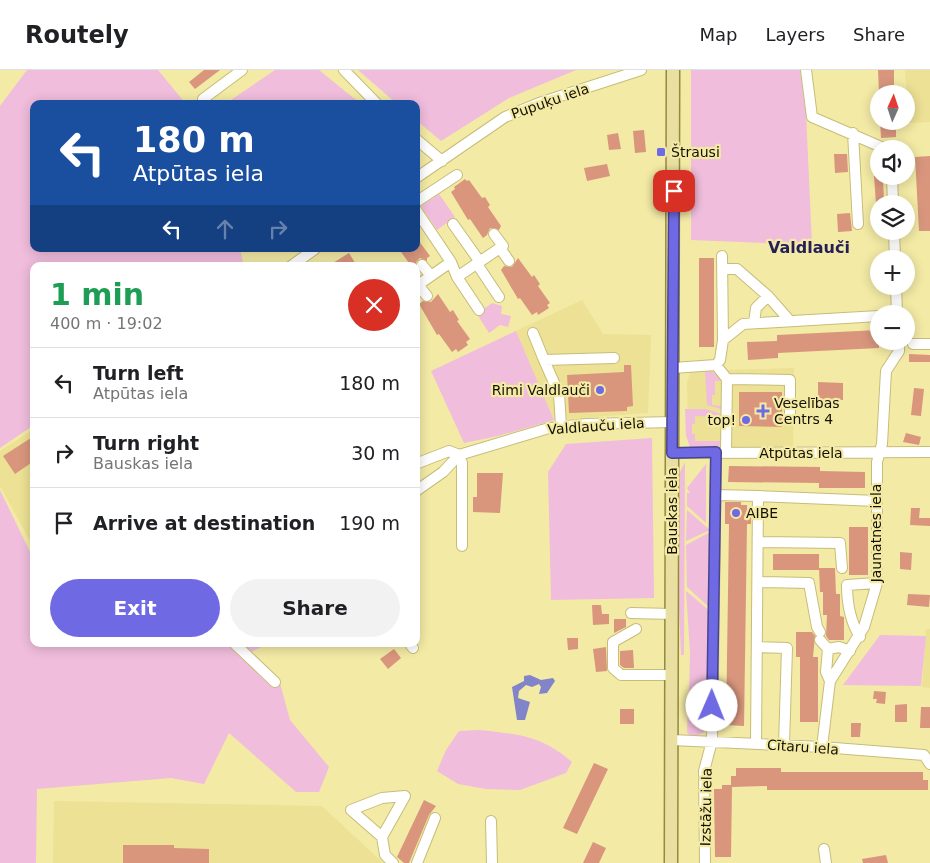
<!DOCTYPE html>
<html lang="en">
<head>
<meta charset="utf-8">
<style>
	:root { --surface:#fff; --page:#f2f2f2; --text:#202124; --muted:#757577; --line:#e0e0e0; --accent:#6f6ae4 }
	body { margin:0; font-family:"DejaVu Sans",sans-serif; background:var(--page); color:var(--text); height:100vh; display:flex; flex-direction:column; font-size:19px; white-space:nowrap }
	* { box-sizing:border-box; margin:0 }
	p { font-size:16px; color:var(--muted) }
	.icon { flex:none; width:28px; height:28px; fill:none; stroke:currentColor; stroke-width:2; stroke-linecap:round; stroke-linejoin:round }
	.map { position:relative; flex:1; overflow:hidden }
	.drawer { position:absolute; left:30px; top:192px; width:390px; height:385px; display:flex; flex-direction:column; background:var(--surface); border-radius:10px; box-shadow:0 2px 12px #0003 }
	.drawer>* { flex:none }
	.banner { position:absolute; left:30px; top:30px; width:390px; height:152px; border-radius:10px; box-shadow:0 2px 12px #0003; background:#1a4fa0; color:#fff; overflow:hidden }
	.needle { width:32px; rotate:3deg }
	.fabs { position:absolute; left:870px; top:15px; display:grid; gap:10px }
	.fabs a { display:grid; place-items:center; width:45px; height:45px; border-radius:50%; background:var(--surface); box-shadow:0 2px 12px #0003; font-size:25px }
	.pin { position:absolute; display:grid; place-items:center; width:42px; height:42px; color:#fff; margin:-21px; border-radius:10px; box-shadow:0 2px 8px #0006 }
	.me { position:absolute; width:55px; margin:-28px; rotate:1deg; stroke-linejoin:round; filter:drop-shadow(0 0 4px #0008) }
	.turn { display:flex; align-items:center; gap:18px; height:105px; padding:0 20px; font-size:22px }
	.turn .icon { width:65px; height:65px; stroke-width:2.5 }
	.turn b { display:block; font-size:35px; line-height:42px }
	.lanes { display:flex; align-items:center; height:48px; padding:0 20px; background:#0003; justify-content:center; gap:25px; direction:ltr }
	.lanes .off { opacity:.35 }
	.round { display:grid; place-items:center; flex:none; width:52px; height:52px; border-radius:26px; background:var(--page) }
	.head { display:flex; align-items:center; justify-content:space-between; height:85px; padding:0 20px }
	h1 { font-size:30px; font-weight:700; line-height:38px; color:#1e9e55 }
	.action { display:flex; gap:10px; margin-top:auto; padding:10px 20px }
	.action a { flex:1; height:58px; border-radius:30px; background:var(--accent); color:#fff; font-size:20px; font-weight:700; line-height:58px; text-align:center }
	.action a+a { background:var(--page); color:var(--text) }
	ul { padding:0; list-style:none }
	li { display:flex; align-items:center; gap:15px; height:70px; padding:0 20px; border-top:1px solid var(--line) }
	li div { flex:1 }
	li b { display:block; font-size:19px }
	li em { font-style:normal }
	header { display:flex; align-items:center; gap:30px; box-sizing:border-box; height:70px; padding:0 25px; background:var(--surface); border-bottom:1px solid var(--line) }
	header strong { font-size:24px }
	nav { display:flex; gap:28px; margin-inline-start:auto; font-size:18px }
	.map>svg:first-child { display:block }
	.built { fill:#ece194 }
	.green { fill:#f0bddc }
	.water { fill:#8284ca }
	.building { fill:#d9967d }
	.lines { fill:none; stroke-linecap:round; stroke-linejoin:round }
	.minor-casing { stroke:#c6bd79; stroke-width:12 }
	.major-casing { stroke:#94893e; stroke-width:15 }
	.minor { stroke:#fff; stroke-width:10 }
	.major { stroke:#e8dfa0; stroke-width:12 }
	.route-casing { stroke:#484594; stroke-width:12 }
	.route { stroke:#6f6ae4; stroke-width:9 }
	.poi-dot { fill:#6f6ae4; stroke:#f3eaa5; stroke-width:2 }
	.labels { text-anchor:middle; stroke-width:4.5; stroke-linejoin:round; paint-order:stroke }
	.street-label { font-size:14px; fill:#151100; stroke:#f3eaa5 }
	.poi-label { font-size:14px; fill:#151100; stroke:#f3eaa5; text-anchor:start }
	.quarter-label { font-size:16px; font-weight:bold; fill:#241f59; stroke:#f3eaa5 }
</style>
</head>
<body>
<header>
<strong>Routely</strong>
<nav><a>Map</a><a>Layers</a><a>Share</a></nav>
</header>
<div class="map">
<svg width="930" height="793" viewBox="0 0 930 793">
	<rect width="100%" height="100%" fill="#f3eaa5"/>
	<path class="built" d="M905,0H930V52L909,53Z
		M582,230L603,264L651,265L648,343L554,350L516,261Z
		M794,298L793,386L691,387L688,364L687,312L691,301Z
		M34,359V478L0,416V381Z
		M926,559H930V618L922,617Z
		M54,731L322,736L383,793H53Z"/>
	<path class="green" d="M27,0H158L186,34H34V179H240L244,196H34V355L0,378V36Z
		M275,0H319L361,34H225Z
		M358,0H576L509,28L441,71L416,50V34H397Z
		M691,0H800L806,43L812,175L691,170Z
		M439,124L455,147L437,160L421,136Z
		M492,233L502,236L501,244L511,246L508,257L500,255L489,263L477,244Z
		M516,261L554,350L498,366L464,373L431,301Z
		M705,301L713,302L723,311H715V325H712V335L721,336V339L707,335Z
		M685,339H706L721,344V347L695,346V354H692V364H695V371H721L719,376L690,378L686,365Z
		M652,368L654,528L551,530L548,402L566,374Z
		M685,392L684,585H681L679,537L680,402Z
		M706,394V453L687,436V423H690L687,418Z
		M0,420L34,490V574H268L240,587L280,613L290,650L329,697L319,722H296L229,663L204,714L171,708L37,719L36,793H0Z
		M687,440L710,460L686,471Z
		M712,461L711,539L687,517L686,475Z
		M686,521L711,542L708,651L689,626L690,583Z
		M880,565L926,566L921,616L843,615Z
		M688,630L708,654L706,661L699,665H689L687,662Z
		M479,660C518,664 542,666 572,692L566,703L520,720L486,719L458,714L437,701L446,680L459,661Z"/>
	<path class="water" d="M530,605L541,610L553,608L555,611L547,623L539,624L541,617L539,614L532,617L526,615L519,621L518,628L530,632L525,650H517L512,617L524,611V606Z"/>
	<path class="building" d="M204,0H220L195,19L189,12Z
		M878,0H894V24H879Z
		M880,51H896V67L881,68Z
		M644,60L646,82L635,83L633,61Z
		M618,63L621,79L609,80L607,65Z
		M834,84H847L848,102L835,103Z
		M930,86V161H919L915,87Z
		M607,94L610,106L587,111L584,98Z
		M874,106H883L884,134H876Z
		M465,109L467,111L469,110L482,128L485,127L490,135L488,137L501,156L499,160L490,158L487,165L483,168L470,149L468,150L451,122L455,119L454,117Z
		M850,143L852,161L838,162L837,144Z
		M416,167L430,186L427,188V191L420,188L416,192L415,196H411L399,179H416Z
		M349,183L357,196H328Z
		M518,188L532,207L534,205L540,214L538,216L550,233L547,235L549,238L538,245L537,242L532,245L520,228L518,229L501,200L504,196L512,197Z
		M699,188H714V277H699Z
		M438,224L450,242L453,240L459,250L457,251L470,269L466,272L468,275L458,282L456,279L452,282L439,264L437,265L419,234L423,231L431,232Z
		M879,260V278L778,283V288L748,290L747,272L777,271V265Z
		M909,284L930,285V292H909Z
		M624,295H631L633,336L627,337V341L569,343L567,305L624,302Z
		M818,312L843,313V330L818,329Z
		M914,318L924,319L921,346L911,345Z
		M739,322H782V357L739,356Z
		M906,363L921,367L919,375L903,372Z
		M34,366V391L15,404L3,386Z
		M729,396L820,397V401L865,402V418H819V413L728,412Z
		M477,403H503L500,443L473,442V427H477Z
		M725,432H741V435H747V441H751V454H747L744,656L726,655L729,454H725Z
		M911,438H920L919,448H930V456L910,455Z
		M849,457H868V505H849Z
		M900,482L912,483L911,500L900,499Z
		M773,484H819V500H773Z
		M819,498H835L836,524H840V546L844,547V570H829L826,566L827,545H823V522H820Z
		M908,524L930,525L929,537L907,535Z
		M592,535H601L602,544H609V554L593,555Z
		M614,549H626V557L614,563Z
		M796,562H812L815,566L813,587H818V652H800V587H796Z
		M567,568H578V579L568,580Z
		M606,577L607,601L596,602L593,579Z
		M394,579L401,588L388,599L380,589Z
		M633,580L634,598H624L620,595V581Z
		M874,621L886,622L885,634L876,633L877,629H873Z
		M907,634V652H895V635Z
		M921,637H930V658H920Z
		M620,639H634V654H620Z
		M851,653H861L860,667H851Z
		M594,693L608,699L577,764L563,758Z
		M736,698H781V702H923V710H928V720H767V716L732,717L731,787H715L714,719H722V715H731V706H736Z
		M424,730L436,736L429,745L409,793H404L397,787Z
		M593,772L606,778L599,793H583Z
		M123,775H174V778L209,779V793H123Z
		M886,785L888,793H863L862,789Z"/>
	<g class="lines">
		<defs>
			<path id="minor" d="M344,0L377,34
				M806,0L812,47L886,79
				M203,29L242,0
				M853,63L858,154
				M416,69L442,91
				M892,106L893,134
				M416,108L505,47L539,33L641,0
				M416,132L457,105
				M416,140L451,192L457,207L503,176L494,164
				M453,154L480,192
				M894,161L895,189
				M500,178L509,191
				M722,186L723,270
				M477,194L499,227
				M422,195L431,206
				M291,196L315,179
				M723,199H737L768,226L790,251
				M457,207L479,240
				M896,216L897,244
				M427,226L418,215L451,192
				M754,253L756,238L768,226
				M533,263L544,290
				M913,274H930
				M716,295L727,309L726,382
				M673,298L716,295L720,290L723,270L743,254L879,246
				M727,309L790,310V349
				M561,356L559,324L544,290L614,288
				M672,383L930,382
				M418,393L449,381L459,385L462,393V476
				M416,421L443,402L459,385L549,358L586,354L673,352
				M717,425L758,426L756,674
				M758,426L877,431
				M758,472L840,473L842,498
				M758,512L809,513L817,557L820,562
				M631,543L672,544
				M636,559L613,572V598L621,605H672
				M860,567C850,551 847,533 847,515L877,513
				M820,570L828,579
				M235,574L275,612
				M410,574L413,578
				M758,577L787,578L784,675
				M830,611L826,602L828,579L839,577L850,581
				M672,670L822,677L924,685L930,694
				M822,677L830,611L864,557L877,513V392L882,374L886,301L899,281V271
				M491,751L492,793
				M382,767L405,726
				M824,779L826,793
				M393,793L385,785L382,767L351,740L382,728L405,726
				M417,793L435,748
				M705,793L704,701L712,671L716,383"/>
			<path id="major" d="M671,793L673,0"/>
		</defs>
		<use href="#minor" class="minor-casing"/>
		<use href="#major" class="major-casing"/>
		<use href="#minor" class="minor"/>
		<use href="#major" class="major"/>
	</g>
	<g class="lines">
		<defs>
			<path id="route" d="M674,121L672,383L716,382L712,636"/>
		</defs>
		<use href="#route" class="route-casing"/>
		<use href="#route" class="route"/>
	</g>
	<g class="poi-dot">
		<rect x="656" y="77" width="10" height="10" rx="2.5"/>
		<circle cx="600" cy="320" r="5"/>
		<path d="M760.5 333.5h5v5h5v5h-5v5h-5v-5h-5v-5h5z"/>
		<circle cx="746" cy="350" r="5"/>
		<circle cx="736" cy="443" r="5"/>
	</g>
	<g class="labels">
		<g class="street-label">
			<text transform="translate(550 31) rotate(-19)" y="5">Pupuķu iela</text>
			<text transform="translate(596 356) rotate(-4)" y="5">Valdlauču iela</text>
			<text x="801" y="388">Atpūtas iela</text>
			<text transform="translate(672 441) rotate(-90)" y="5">Bauskas iela</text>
			<text transform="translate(876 463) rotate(-90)" y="5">Jaunatnes iela</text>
			<text transform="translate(803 677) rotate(4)" y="5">Cītaru iela</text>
			<text transform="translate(706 737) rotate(-89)" y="5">Izstāžu iela</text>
		</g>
		<g class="poi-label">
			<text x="671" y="87">Štrausi</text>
			<text x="590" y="325" text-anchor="end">Rimi Valdlauči</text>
			<text x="774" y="338">Veselības<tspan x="774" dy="16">Centrs 4</tspan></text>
			<text x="736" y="355" text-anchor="end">top!</text>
			<text x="746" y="448">AIBE</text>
		</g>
		<g class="quarter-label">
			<text x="809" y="183">Valdlauči</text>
		</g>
	</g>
</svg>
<div class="fabs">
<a><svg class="needle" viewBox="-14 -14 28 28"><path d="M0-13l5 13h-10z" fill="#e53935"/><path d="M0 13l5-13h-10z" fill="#757577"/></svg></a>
<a><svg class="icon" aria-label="sound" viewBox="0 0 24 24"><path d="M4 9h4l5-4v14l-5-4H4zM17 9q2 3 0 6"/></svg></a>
<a><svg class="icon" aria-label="layers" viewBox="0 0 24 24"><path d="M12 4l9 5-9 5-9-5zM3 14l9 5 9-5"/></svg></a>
<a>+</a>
<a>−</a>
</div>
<div class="pin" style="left:674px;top:121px;background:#d93025"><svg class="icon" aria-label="arrive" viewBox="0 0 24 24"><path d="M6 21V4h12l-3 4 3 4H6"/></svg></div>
<svg class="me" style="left:712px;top:636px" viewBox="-20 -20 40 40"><circle r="19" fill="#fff"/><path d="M0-13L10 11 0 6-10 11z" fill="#6f6ae4"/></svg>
<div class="banner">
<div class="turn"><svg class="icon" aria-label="left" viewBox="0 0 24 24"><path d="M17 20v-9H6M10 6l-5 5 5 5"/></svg><div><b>180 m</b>Atpūtas iela</div></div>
<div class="lanes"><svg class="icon" aria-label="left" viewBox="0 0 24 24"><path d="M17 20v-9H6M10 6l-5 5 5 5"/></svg><svg class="icon off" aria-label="ahead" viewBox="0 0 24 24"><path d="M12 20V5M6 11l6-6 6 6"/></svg><svg class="icon off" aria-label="right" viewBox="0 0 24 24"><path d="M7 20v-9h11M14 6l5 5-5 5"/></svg></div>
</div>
<section class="drawer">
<div class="head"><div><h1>1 min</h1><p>400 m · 19:02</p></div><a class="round" style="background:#d93025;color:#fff"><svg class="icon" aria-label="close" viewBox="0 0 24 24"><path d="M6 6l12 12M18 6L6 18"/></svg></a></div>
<ul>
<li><svg class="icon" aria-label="left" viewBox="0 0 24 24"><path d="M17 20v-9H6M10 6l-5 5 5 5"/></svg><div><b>Turn left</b><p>Atpūtas iela</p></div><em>180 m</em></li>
<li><svg class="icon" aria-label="right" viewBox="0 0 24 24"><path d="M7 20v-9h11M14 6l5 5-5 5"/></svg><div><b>Turn right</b><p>Bauskas iela</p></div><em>30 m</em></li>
<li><svg class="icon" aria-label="arrive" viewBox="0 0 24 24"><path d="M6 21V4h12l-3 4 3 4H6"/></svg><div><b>Arrive at destination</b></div><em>190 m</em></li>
</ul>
<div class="action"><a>Exit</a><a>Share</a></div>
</section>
</div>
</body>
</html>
